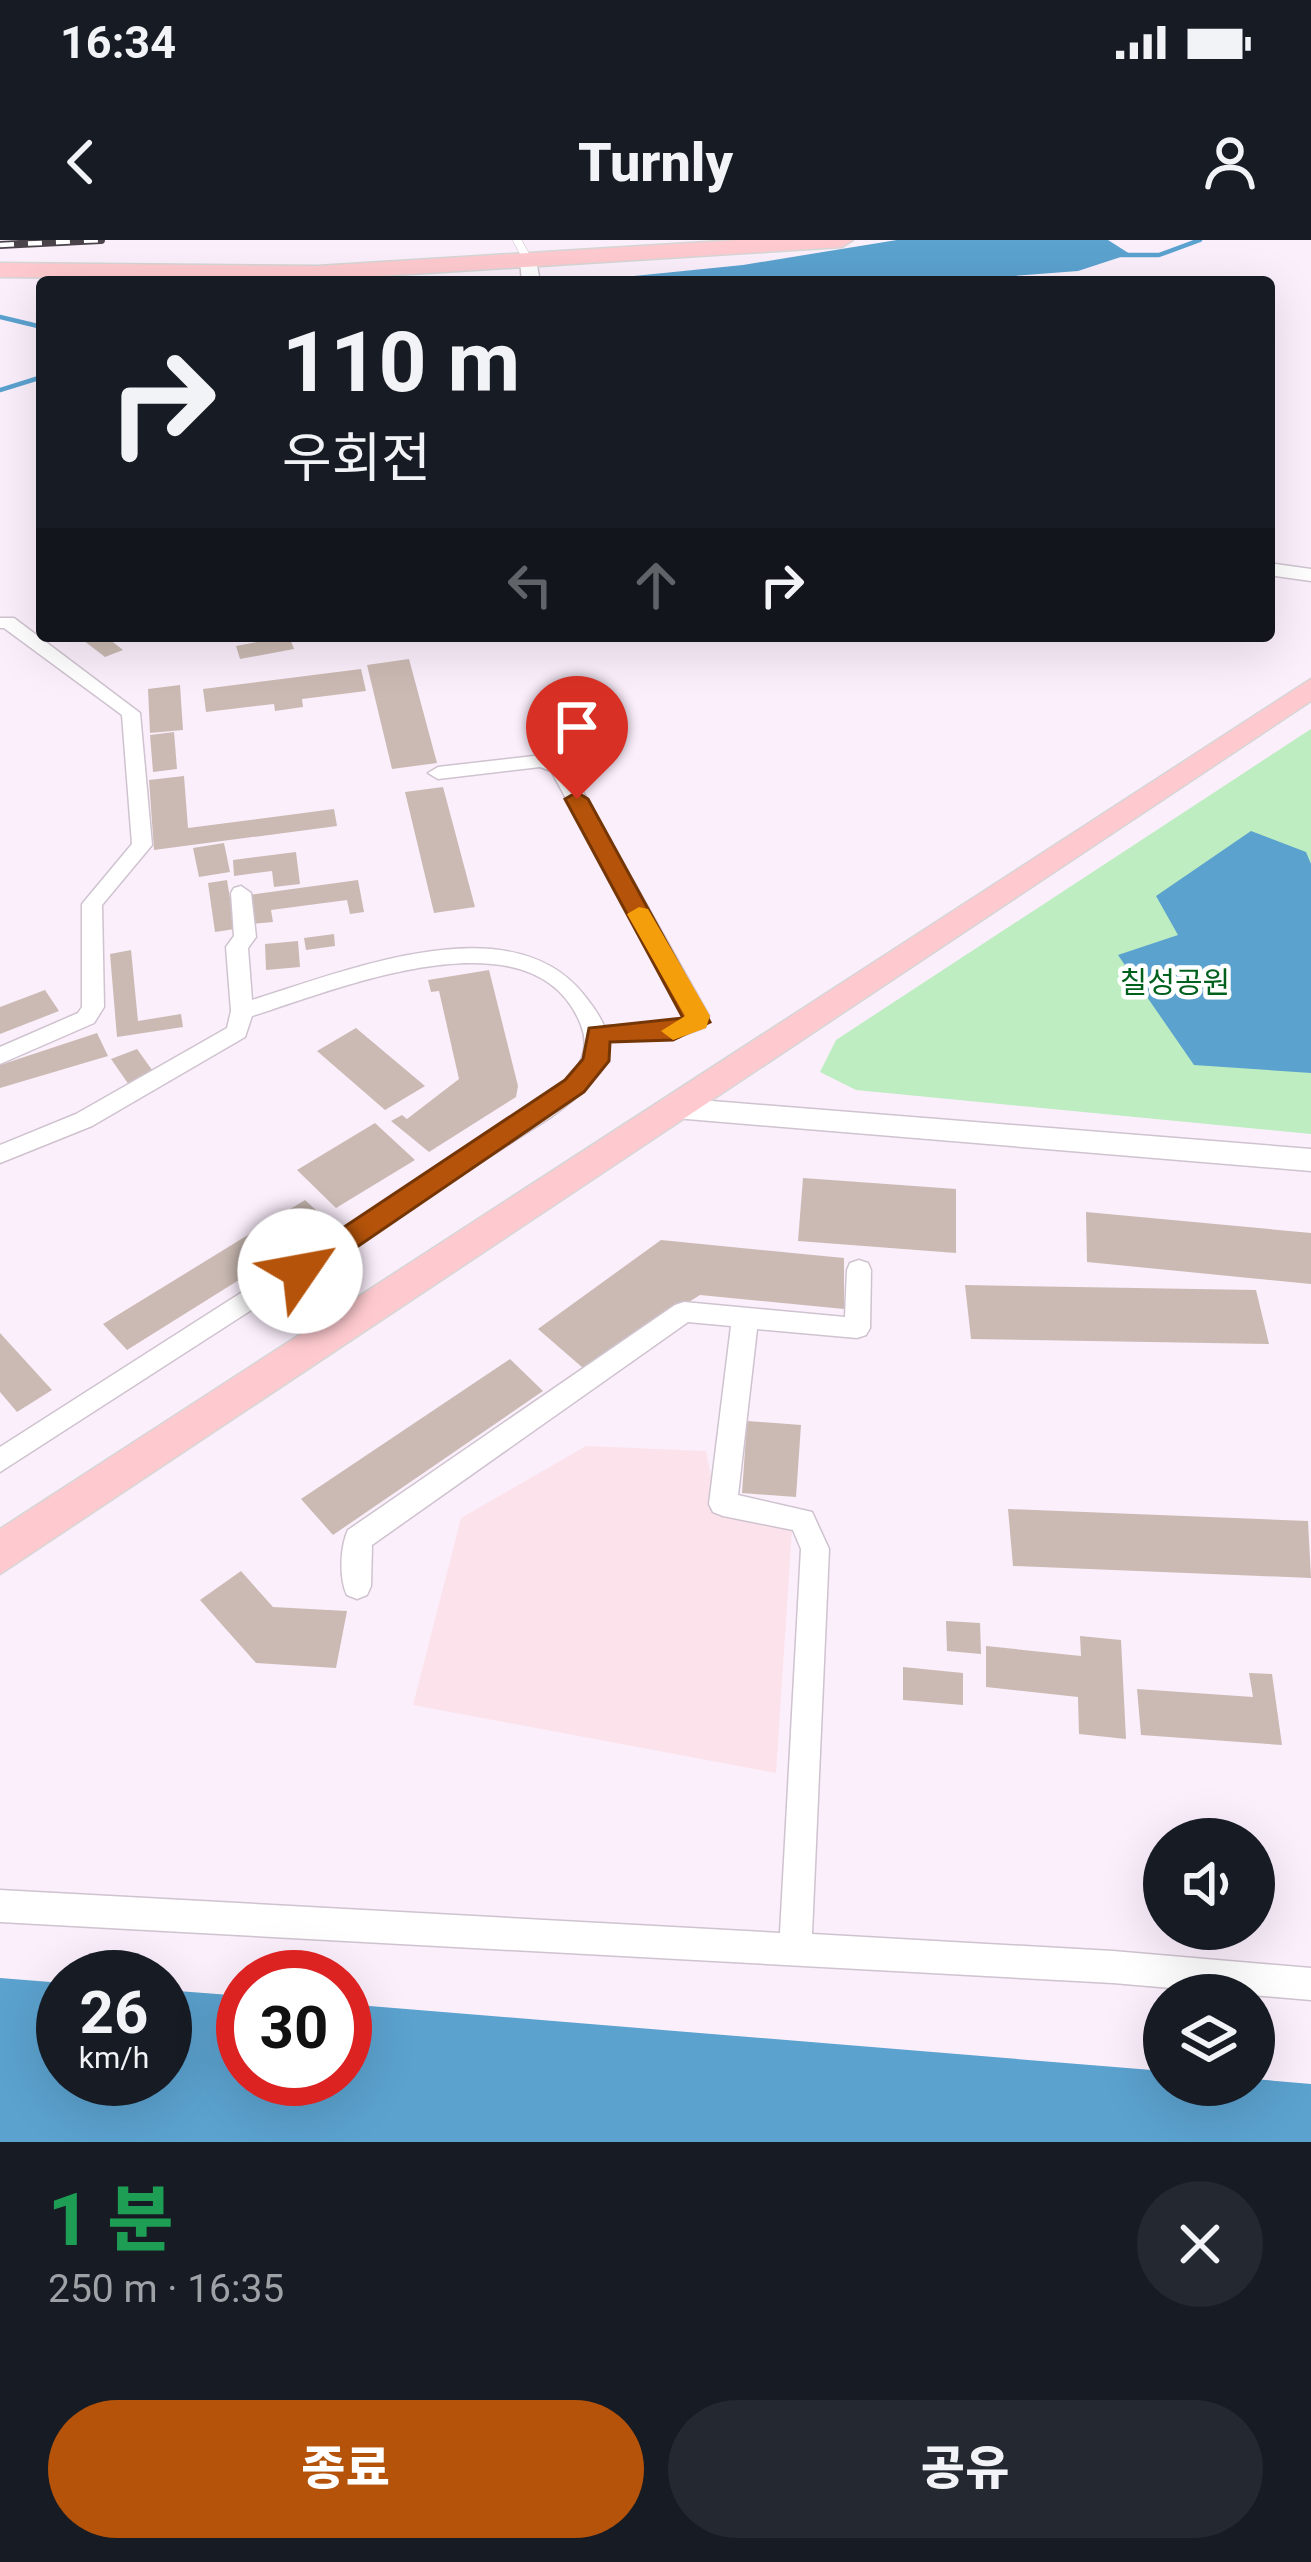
<!DOCTYPE html>
<html lang="ko">
<head>
<meta charset="utf-8">
<style>
	:root { --surface:#171b24; --page:#242831; --text:#f1f3f6; --muted:#9ea1a6; --accent:#b45309 }
	body { margin:0; font-family:Roboto,"Noto Sans KR",sans-serif; background:var(--page); color:var(--text); height:100vh; display:flex; flex-direction:column; font-size:45px; white-space:nowrap }
	* { box-sizing:border-box; margin:0 }
	p { font-size:39px; color:var(--muted) }
	.icon { flex:none; width:66px; height:66px; fill:none; stroke:currentColor; stroke-width:2; stroke-linecap:round; stroke-linejoin:round }
	.map { position:relative; height:1902px; overflow:hidden }
	.sheet { display:flex; flex-direction:column; background:var(--surface); flex:1 }
	.sheet>* { flex:none }
	.guide { position:absolute; left:36px; top:36px; width:1239px; height:366px; border-radius:12px; box-shadow:0 12px 48px #0002; background:#171b24; color:var(--text); overflow:hidden }
	.tools { position:absolute; left:1143px; top:1578px; display:grid; gap:24px }
	.tools a { display:grid; place-items:center; width:132px; height:132px; border-radius:50%; background:var(--surface); box-shadow:0 12px 48px #0002; font-size:60px }
	.speed { position:absolute; left:36px; top:1710px; display:flex; gap:24px; font-size:60px; font-weight:700; text-align:center }
	.speed>* { display:grid; place-content:center; width:156px; height:156px; border-radius:50%; background:var(--surface); box-shadow:0 12px 48px #0002; line-height:1 }
	.speed small { font-size:30px; font-weight:400 }
	.speed .limit { border:18px solid #d22; background:#fff; color:#111 }
	.pin { position:absolute; display:grid; place-items:center; width:102px; height:102px; color:#fff; margin:-123px -51px; border-radius:50% 50% 50% 0; rotate:-45deg; box-shadow:0 0 12px #0007 }
	.pin .icon { rotate:45deg }
	.me { position:absolute; width:132px; margin:-66px; rotate:57deg; stroke-linejoin:round; filter:drop-shadow(0 0 9px #0008) }
	.turn { display:flex; align-items:center; gap:42px; height:252px; padding:0 48px; font-size:54px }
	.turn .icon { width:156px; height:156px; stroke-width:2.5 }
	.turn b { display:block; font-size:84px; line-height:102px }
	.lanes { display:flex; align-items:center; height:114px; padding:0 48px; background:#0003; justify-content:center; gap:60px; direction:ltr }
	.lanes .off { opacity:.35 }
	.round { display:grid; place-items:center; flex:none; width:126px; height:126px; border-radius:63px; background:var(--page) }
	.headline { display:flex; align-items:center; justify-content:space-between; height:204px; padding:0 48px }
	h1 { font-size:72px; font-weight:800; line-height:90px; color:#1e9e55 }
	.cta { display:flex; gap:24px; margin-top:auto; padding:24px 48px }
	.cta a { flex:1; height:138px; border-radius:72px; background:var(--accent); color:#fff; font-size:48px; font-weight:800; line-height:138px; text-align:center }
	.cta a+a { background:var(--page); color:var(--text) }
	.status { display:flex; justify-content:space-between; align-items:center; height:84px; padding:0 60px; background:var(--surface); direction:ltr }
	.status svg { height:33px; fill:currentColor }
	header { display:flex; justify-content:space-between; align-items:center; height:156px; padding:0 48px; background:var(--surface); font-size:54px; font-weight:800 }
	.map>svg:first-child { display:block }
	.commercial { fill:#fce2ea }
	.green { fill:#bdedc1 }
	.water { fill:#5ba2cf }
	.lines { fill:none; stroke-linecap:round; stroke-linejoin:round }
	.stream { stroke:#5ba2cf; stroke-width:4.5 }
	.building { fill:#cbbab3 }
	.service-casing { stroke:#cfc3cf; stroke-width:9 }
	.minor-casing { stroke:#cfc3cf; stroke-width:3 }
	.tertiary-casing { stroke:#cfc3cf; stroke-width:3 }
	.primary-casing { stroke:#d6d6d6; stroke-width:3 }
	.service { stroke:#fff; stroke-width:8 }
	.minor { fill:#fff; fill-rule:evenodd }
	.tertiary { fill:#fff; fill-rule:evenodd }
	.primary { fill:#fecacf; fill-rule:evenodd }
	.rail-casing { stroke:#4a444a; stroke-width:8 }
	.rail { stroke:#fff; stroke-width:4.5; stroke-dasharray:14; stroke-linecap:butt }
	.route { fill:#b45309; stroke:#753606; stroke-width:3 }
	.slow { fill:#f59e0b }
	.labels { text-anchor:middle; stroke-width:9; stroke-linejoin:round; paint-order:stroke }
	.park-label { font-size:30px; fill:#00611f; stroke:#fff }
</style>
</head>
<body>
<div class="status"><b>16:34</b><svg viewBox="0 0 49 12"><path d="M0 12V9h3v3zM5 12V6h3v6zM10 12V3h3v9zM15 12V0h3v12zM26 1h20v11H26zM47 4h2v5h-2z"/></svg></div>
<header><svg class="icon" aria-label="back" viewBox="0 0 24 24"><path d="M15 5l-7 7 7 7"/></svg>Turnly<svg class="icon" aria-label="person" viewBox="0 0 24 24"><circle cx="12" cy="8" r="4"/><path d="M4 21q1-7 8-7t8 7"/></svg></header>
<div class="map">
<svg width="1311" height="1902" viewBox="0 0 1311 1902">
	<rect width="100%" height="100%" fill="#fbeffc"/>
	<path class="commercial" d="M586,1206L706,1211L718,1272L792,1290L776,1533L413,1465L461,1278Z"/>
	<path class="green" d="M1311,489V894L856,850L820,832L836,800Z"/>
	<path class="water" d="M897,0H1108L1130,14L1078,31L938,42L594,40L743,25Z
		M1251,591L1306,612L1311,624V833L1194,825L1118,715L1178,695L1156,656Z
		M0,1738L63,1743V1839H165V1750L243,1756V1839H345V1764L1164,1831V1845H1254V1839L1311,1844V1902H0Z"/>
	<g class="lines">
		<path class="stream" d="M1121,15H1159L1200,0
			M0,77L42,87
			M0,150L42,137"/>
	</g>
	<path class="building" d="M93,396H105L123,410L105,417L83,400Z
		M289,396L294,409L240,419L236,406Z
		M409,419L437,523L392,529L367,425Z
		M361,429L366,451L302,459L303,467L275,471L274,464L206,472L203,449Z
		M180,445L183,490L150,493L148,449Z
		M174,492L177,529L153,532L150,495Z
		M184,536L188,588L334,569L337,586L154,610L149,540Z
		M443,547L475,667L434,673L405,552Z
		M224,603L230,632L199,637L193,608Z
		M296,612L300,644L274,647L272,631L234,636L233,620Z
		M227,640L235,689L215,692L208,643Z
		M358,640L364,672L350,674L347,660L271,670L273,682L252,684L248,655Z
		M334,694L335,706L306,710L304,698Z
		M298,701L300,727L266,730L265,704Z
		M131,710L138,781L181,774L183,787L117,797L110,714Z
		M489,730L518,846L516,857L429,912L391,881L402,875L407,879L459,839L439,751L431,752L428,740Z
		M45,750L59,771L0,794V767Z
		M356,788L425,846L385,870L317,811Z
		M97,793L108,816L0,848V825Z
		M137,809L155,834L129,845L111,819Z
		M375,883L415,920L336,968L297,930Z
		M803,938L956,949V1013L798,1001Z
		M305,960L330,983L127,1110L103,1084Z
		M1086,972L1311,993V1044L1087,1022Z
		M661,1000L844,1018V1069L700,1055L583,1128L538,1089Z
		M965,1045L1256,1050L1269,1104L971,1099Z
		M0,1093L52,1150L17,1172L0,1152Z
		M510,1119L543,1151L333,1295L301,1259Z
		M747,1181L801,1185L796,1257L742,1253Z
		M1008,1269L1308,1281L1311,1338L1013,1326Z
		M241,1331L273,1367L347,1371L336,1428L256,1423L200,1360Z
		M946,1381L980,1383L981,1414L947,1411Z
		M1080,1396L1121,1400L1126,1499L1079,1494L1078,1457L986,1447V1406L1081,1416Z
		M903,1427L963,1433V1465L903,1460Z
		M1249,1433L1272,1434L1282,1505L1141,1495L1137,1449L1253,1457Z"/>
	<g class="lines">
		<defs>
			<path id="service" d="M517,0L528,20"/>
			<path id="minor" d="M0,378H14L140,473L152,605L102,665L104,767L94,783L0,824V807L78,773L82,767V664L132,604L122,475L4,388H0Z
				M542,515L569,527L709,776L705,787L673,799L607,801C604,837 578,858 551,877L0,1232V1207L535,865C562,846 596,823 581,785C535,666 335,750 252,776L245,797L92,886L0,923V905L76,874L227,788L231,771L226,707L234,696L231,653L234,648L241,646L251,653L256,697L248,708L252,760C344,732 511,662 584,755C592,765 599,774 604,786L671,783L687,778L551,531L540,527L438,539L428,533L438,527Z
				M859,1020L868,1023L871,1030L870,1088L866,1095L857,1098L757,1089L738,1255L812,1272L829,1309L812,1694L1113,1711L1311,1728V1760L1113,1743L0,1682V1650L780,1693L801,1309L793,1290L723,1276L713,1272L709,1264L731,1086L688,1082L372,1305L371,1346L367,1355L357,1359L347,1355C339,1339 340,1307 348,1290L675,1065L684,1062L845,1077L847,1030L850,1023Z"/>
			<path id="tertiary" d="M528,15L536,20L540,42H522L520,20Z
				M1269,323L1311,329V341L1269,335Z
				M675,858L1311,909V931L675,878L661,868Z"/>
			<path id="primary" d="M738,0H853L842,7L317,40L0,37V23L317,26Z
				M1311,439V461L0,1334V1289Z"/>
		</defs>
		<use href="#service" class="service-casing"/>
		<use href="#minor" class="minor-casing"/>
		<use href="#tertiary" class="tertiary-casing"/>
		<use href="#primary" class="primary-casing"/>
		<use href="#service" class="service"/>
		<use href="#minor" class="minor"/>
		<use href="#tertiary" class="tertiary"/>
		<use href="#primary" class="primary"/>
		<defs>
			<path id="rail" d="M0,5L101,0"/>
		</defs>
		<use href="#rail" class="rail-casing"/>
		<use href="#rail" class="rail"/>
	</g>
	<path class="route" d="M577,552L588,559L710,782L673,800L610,802L609,821L584,852L310,1039H290V1023L565,840L583,819L589,788L683,778L565,559Z"/>
	<path class="slow" d="M639,667L648,669L710,776L706,788L673,800L661,791L685,776L627,674Z"/>
	<g class="labels">
		<g class="park-label">
			<text x="1175" y="753">칠성공원</text>
		</g>
	</g>
</svg>
<div class="tools">
<a><svg class="icon" aria-label="sound" viewBox="0 0 24 24"><path d="M4 9h4l5-4v14l-5-4H4zM17 9q2 3 0 6"/></svg></a>
<a><svg class="icon" aria-label="layers" viewBox="0 0 24 24"><path d="M12 4l9 5-9 5-9-5zM3 14l9 5 9-5"/></svg></a>
</div>
<div class="speed"><div>26<small>km/h</small></div><div class="limit">30</div></div>
<div class="pin" style="left:577px;top:559px;background:#d93025"><svg class="icon" aria-label="arrive" viewBox="0 0 24 24"><path d="M6 21V4h12l-3 4 3 4H6"/></svg></div>
<svg class="me" style="left:300px;top:1031px" viewBox="-20 -20 40 40"><circle r="19" fill="#fff"/><path d="M0-13L10 11 0 6-10 11z" fill="#b45309"/></svg>
<div class="guide">
<div class="turn"><svg class="icon" aria-label="right" viewBox="0 0 24 24"><path d="M7 20v-9h11M14 6l5 5-5 5"/></svg><div><b>110 m</b>우회전</div></div>
<div class="lanes"><svg class="icon off" aria-label="left" viewBox="0 0 24 24"><path d="M17 20v-9H6M10 6l-5 5 5 5"/></svg><svg class="icon off" aria-label="ahead" viewBox="0 0 24 24"><path d="M12 20V5M6 11l6-6 6 6"/></svg><svg class="icon" aria-label="right" viewBox="0 0 24 24"><path d="M7 20v-9h11M14 6l5 5-5 5"/></svg></div>
</div>
</div>
<section class="sheet">
<div class="headline"><div><h1>1 분</h1><p>250 m · 16:35</p></div><a class="round"><svg class="icon" aria-label="close" viewBox="0 0 24 24"><path d="M6 6l12 12M18 6L6 18"/></svg></a></div>
<div class="cta"><a>종료</a><a>공유</a></div>
</section>
</body>
</html>
